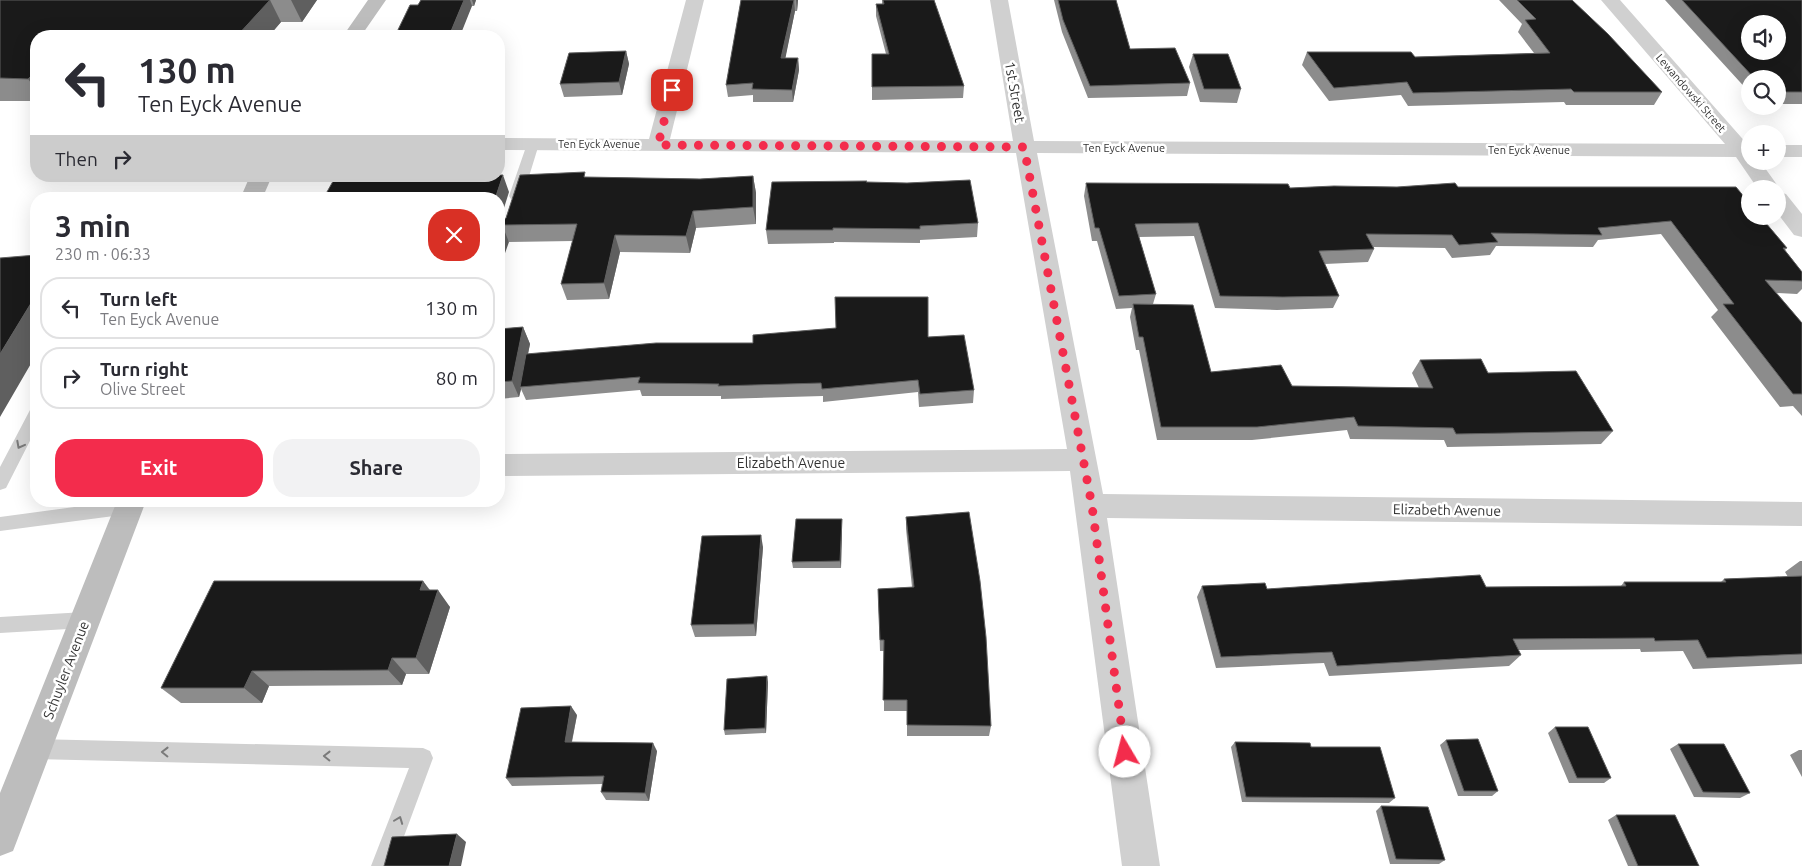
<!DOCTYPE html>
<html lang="en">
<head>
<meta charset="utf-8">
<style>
	:root { --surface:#fff; --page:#f2f2f3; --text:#2b2b33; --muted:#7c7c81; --line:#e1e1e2; --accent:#f32c4c }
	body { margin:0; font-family:Ubuntu,sans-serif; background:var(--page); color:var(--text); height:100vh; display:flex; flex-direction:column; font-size:19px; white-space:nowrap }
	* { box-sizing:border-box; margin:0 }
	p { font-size:16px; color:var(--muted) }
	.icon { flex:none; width:28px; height:28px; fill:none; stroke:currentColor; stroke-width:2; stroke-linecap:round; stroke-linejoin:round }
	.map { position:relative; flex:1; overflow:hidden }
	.panel { position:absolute; left:30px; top:192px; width:475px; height:315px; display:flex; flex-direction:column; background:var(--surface); border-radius:20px; box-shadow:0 5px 20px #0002 }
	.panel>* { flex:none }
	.top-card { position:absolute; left:30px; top:30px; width:475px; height:152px; border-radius:20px; box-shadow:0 5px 20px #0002; background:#fff; color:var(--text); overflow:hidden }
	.fabs { position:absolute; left:1741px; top:15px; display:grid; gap:10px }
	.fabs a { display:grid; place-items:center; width:45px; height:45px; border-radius:50%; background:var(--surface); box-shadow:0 5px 20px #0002; font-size:25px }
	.pin { position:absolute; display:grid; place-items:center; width:42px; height:42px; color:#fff; margin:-21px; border-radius:10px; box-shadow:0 2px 8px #0006 }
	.me { position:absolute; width:55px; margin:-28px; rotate:352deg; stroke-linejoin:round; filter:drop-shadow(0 0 4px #0008) }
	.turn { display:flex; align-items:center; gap:18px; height:105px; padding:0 25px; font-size:22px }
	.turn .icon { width:65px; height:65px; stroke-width:2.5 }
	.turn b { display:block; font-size:35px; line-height:42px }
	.then { display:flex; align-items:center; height:48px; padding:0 25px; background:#0003; gap:10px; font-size:19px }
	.round { display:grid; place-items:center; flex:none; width:52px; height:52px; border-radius:20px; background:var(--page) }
	.headline { display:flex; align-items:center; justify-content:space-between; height:85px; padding:0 25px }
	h1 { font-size:30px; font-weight:700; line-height:38px }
	.primary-button { display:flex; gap:10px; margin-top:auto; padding:10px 25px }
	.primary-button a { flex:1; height:58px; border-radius:20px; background:var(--accent); color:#fff; font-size:20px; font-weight:700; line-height:58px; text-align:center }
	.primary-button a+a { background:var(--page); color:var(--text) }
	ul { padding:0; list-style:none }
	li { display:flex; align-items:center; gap:15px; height:62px; margin:0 10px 8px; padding:0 15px; border:2px solid var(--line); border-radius:20px }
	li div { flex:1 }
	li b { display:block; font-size:19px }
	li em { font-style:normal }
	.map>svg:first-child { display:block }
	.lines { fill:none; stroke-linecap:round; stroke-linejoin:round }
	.lane { fill:#d0d0d0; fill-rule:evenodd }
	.street { fill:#d0d0d0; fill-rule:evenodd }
	.secondary { fill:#bdbdbd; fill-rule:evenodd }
	.wall { fill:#8c8c8c }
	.shaded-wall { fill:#5f5f5f }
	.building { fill:#1a1a1a; stroke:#5f5f5f; fill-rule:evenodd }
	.oneway { stroke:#7a7a7a }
	.route { stroke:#f32c4c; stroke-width:9; stroke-dasharray:0 16.2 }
	.labels { text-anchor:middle; stroke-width:5; stroke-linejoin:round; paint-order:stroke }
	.far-street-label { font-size:11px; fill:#333; stroke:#fff }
	.street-label { font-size:14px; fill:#333; stroke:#fff }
</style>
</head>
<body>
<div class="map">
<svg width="1802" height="866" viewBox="0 0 1802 866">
	<rect width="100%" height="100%" fill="#fff"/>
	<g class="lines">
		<path class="lane" d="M533,140L539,144L523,196L521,199H511L509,196L527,144Z
			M36,408V429L6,488L0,490V467L30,410Z
			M119,501H133L138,507L135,512L129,514L0,531V517Z
			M85,612L92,614L94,620L92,626L85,628L0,633V617Z
			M34,739L423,748L430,751L433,758L393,866H371L409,768L34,759L27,756L24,749L27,742Z"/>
		<path class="street" d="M686,0H704L670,139L1013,141L990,0H1008L1034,141L1725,144L1601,0H1620L1748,145H1750V161H1760L1780,189L1778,192L1786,194L1802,214V237L1794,235L1778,214V189H1758L1736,157L1037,153L1103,494L1802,502V526L1107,518L1160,866H1122L1070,471L499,476V454L1067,449L1016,153L499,150V138L649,139Z
			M1778,145H1802V157H1778Z"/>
		<path class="secondary" d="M368,0H386L361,36H343Z
			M250,176H272L262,199H240Z
			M117,501H146L18,838L13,851L0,856V793Z"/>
	</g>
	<path class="wall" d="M0,0H317L302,22H281L269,36H36V101H0Z
		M421,0H476L474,6H472L418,5Z
		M741,0H798L797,11H795L785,58H798L799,70L793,102H753V95L728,97L726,85Z
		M882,0H934L964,86L963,98L872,100V54H886L876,16V4H882Z
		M1054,0H1116L1130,49L1190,83L1187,96L1088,98L1062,32Z
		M1499,0H1572L1662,92L1654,105H1566L1564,102L1408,106L1401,95L1329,101L1302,65L1307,52L1415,57L1534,53L1518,32L1522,24Z
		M1665,0H1802V104H1778V79H1750V93Z
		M626,51L629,64L622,95L564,97L560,84Z
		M1193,54L1241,89L1237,103L1200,102L1189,67Z
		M753,176L756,193V224L696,228L690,253L620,252L609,299L567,300L561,284L573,241L509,242L499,226L587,177L700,179Z
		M866,182L978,223L977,237L920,240V243L834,242V243L768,244L766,230Z
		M1086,183L1290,188L1458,187H1736L1787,248L1785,250L1802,272V289L1797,294L1777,293L1802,323V416L1793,406L1780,407L1711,317L1718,310L1661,234L1598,240L1593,247L1496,246L1490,255L1452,258L1445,248L1374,247V249L1368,262L1325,264L1339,296L1333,308L1277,310L1215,308L1194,236L1139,237L1156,294L1153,304L1211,372L1292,386L1419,388L1412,373L1420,360L1488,373L1613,431L1601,444L1447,447L1444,440L1350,439L1347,430L1252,440H1157L1139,350H1136L1130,317L1132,308L1116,309L1097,241H1092L1084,196Z
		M523,327L530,344L528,354L753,343L928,337L974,390L973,403L919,407L918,392L823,402V396L721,399V396H642L640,390L526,400L521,389L519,397L499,399V329Z
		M906,517L991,726L989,736H907V711H884V651H880L878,589L912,587L906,529Z
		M842,526L841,568H793L792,562Z
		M763,547L756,636L695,637L691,625Z
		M1800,561H1802V664L1693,669L1683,651L1641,652L1640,649L1518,650L1521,655L1509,666L1329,676L1324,663L1216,668L1197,597L1202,586L1267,589L1621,586L1624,582H1721L1724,579L1788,577L1785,572Z
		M423,581L430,590L450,607L429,674H406L402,685L269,686L262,703H181L161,688Z
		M768,682L766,733L725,735L724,730Z
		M577,715L572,742L657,751L649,801L606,800L601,792L603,784L512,786L506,778Z
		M1555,727L1611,778L1604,783H1569L1548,733Z
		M1446,740L1498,791L1492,796H1458L1440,745Z
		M1235,742L1311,747L1395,798L1389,803L1242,802L1231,747Z
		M1678,744L1750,793L1740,798L1694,797L1670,749Z
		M1799,750H1802V777L1790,755Z
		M1381,806L1445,860L1439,864H1390L1376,811Z
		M1616,815L1699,866H1628L1608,820Z"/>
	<path class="shaded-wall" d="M270,0L281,22L269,36H237Z
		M291,0H317L302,22Z
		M464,0H470L472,6L460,36H449Z
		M472,0H476L474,6Z
		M794,0L795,11L783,70L781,58Z
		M796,0H798L797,11Z
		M76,32L79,36H72Z
		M626,51L629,64L622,95L619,82Z
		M798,58L799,70L793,102L792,90Z
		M36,71V89L28,79Z
		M503,175L509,192L499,224V199H495Z
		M753,176L756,193V224L753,207Z
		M693,211L696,228L690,253L686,236Z
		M502,225L509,242L499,270V234Z
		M615,235L620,252L609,299L604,283Z
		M36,295V355L0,417V354Z
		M523,327L530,344L521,387H520L521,389L519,397L512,381Z
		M842,519V526L841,568L840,561Z
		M761,535L763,547L756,636L754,624Z
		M423,581L435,598L420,590Z
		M438,590L450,607L429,674L416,658Z
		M392,658L406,674L402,685L388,670Z
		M252,671L269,686L262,703L244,688Z
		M767,676L768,682L766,733L765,728Z
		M571,706L577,715L570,750L565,742Z
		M653,743L657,751L649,801L645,793Z
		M457,834L466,842L461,866H449Z"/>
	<path class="building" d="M0,0H270L237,36L76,32L72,36H36V71L28,79L0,78Z
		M421,0H464L449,36H395L410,5H418Z
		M741,0H794L781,58H798L792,90L752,89L753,83L726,85Z
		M883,0H934L964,86L872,87V54H889L876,4H884Z
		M1058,0H1116L1130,49L1175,48L1190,83L1090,86L1063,20Z
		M1517,0H1572L1608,34L1662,92H1574L1571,89L1413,93L1407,82L1334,88L1307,52H1411L1415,57L1550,53L1525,20L1536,19Z
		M1682,0H1802V92H1778V79H1755ZM1750,24H1778V51H1750Z
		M626,51L619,82L560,84L569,53Z
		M1193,54H1228L1241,89H1204Z
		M585,172L584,177L700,179L753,176V207L693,211L686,236L615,235L604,283L561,284L577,224L502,225L499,234V226L506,218L520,175Z
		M499,175H503L495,199H323L336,176H499Z
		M970,180L978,223L920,226V229L833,228V230H766L772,182L867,181L866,182L907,183Z
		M1086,183L1288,184L1290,188L1334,186L1397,187L1455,183L1458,187H1736L1750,204V216H1760L1787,248H1783L1802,272V281L1765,280L1802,323V394H1793L1723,304H1734L1671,221L1598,228L1602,235L1491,233L1498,242L1459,245L1452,235L1366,234L1374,249L1319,251L1339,296L1283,297L1220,296L1198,223L1135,224L1156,294L1119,296L1099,228H1095Z
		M36,255V295L0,354V258Z
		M835,297H928V337L964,335L974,390L920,394L918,380L822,389L821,383L718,386L719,384L638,383L640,377L520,387L526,354L656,343H753V335L836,328Z
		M1133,304L1193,305L1211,372L1281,365L1292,386L1433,388L1420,360L1481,359L1488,373L1576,371L1613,431L1456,434L1453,428L1358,426L1354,417L1257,427H1161L1143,337H1139Z
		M523,327L512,381L499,382V329Z
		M969,512L980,581L986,637L991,726L907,725V700H883L884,640H880L878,589L914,587L906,517Z
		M796,519H842L840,561L792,562Z
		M761,535L754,624L691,625L702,536Z
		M1480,575L1486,587L1626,586L1624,582H1726L1724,579L1802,576V654L1707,658L1698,640L1655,641L1654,638L1513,639L1521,655L1337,666L1332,652L1221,657L1202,586L1265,583L1267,589Z
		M214,581H423L420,590H438L416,658H392L388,670L252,671L244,688H161Z
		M767,676L765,728L724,730L727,679Z
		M571,706L565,742L653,743L645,793L601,792L604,776L506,778L521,708Z
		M1555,727H1588L1611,778H1577Z
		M1478,739L1498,791H1464L1446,740Z
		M1235,742L1310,743L1311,747H1380L1395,798L1246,797Z
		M1678,744H1724L1750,793L1703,792Z
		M1381,806L1428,807L1445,860L1396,859Z
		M1616,815H1675L1699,866H1638Z
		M457,834L449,866H384L392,837Z"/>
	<defs><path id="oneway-chevron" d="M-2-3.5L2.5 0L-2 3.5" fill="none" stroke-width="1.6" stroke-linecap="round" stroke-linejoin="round" transform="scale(1.25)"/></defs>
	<g class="oneway">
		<use href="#oneway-chevron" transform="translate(20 445) rotate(118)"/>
		<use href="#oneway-chevron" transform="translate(165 752) rotate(-179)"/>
		<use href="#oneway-chevron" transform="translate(327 756) rotate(-179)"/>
		<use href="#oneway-chevron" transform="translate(399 820) rotate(-69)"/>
	</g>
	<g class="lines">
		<path class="route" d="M672,90L658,145L1024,147L1092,506L1125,752"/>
	</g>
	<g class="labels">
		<g class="far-street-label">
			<text transform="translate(1691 93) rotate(49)" y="4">Lewandowski Street</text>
			<text x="599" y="148">Ten Eyck Avenue</text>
			<text x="1124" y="152">Ten Eyck Avenue</text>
			<text x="1529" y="154">Ten Eyck Avenue</text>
		</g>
		<g class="street-label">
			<text transform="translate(1015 92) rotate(80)" y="5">1st Street</text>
			<text x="791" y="468">Elizabeth Avenue</text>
			<text transform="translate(1447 510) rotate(1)" y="5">Elizabeth Avenue</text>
			<text transform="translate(66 670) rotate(-69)" y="5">Schuyler Avenue</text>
		</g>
	</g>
</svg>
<div class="fabs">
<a><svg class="icon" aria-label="sound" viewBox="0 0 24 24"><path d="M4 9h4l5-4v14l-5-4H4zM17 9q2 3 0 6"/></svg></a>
<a><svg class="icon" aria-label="search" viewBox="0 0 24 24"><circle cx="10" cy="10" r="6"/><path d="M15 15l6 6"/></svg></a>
<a>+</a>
<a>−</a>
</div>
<div class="pin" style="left:672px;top:90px;background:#d93025"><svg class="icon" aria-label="arrive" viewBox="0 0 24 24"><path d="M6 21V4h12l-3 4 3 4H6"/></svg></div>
<svg class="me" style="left:1125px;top:752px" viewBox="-20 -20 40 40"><circle r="19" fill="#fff"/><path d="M0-13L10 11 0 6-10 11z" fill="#f32c4c"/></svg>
<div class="top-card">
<div class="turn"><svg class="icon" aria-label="left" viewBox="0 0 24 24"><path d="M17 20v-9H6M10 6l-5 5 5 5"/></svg><div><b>130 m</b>Ten Eyck Avenue</div></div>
<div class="then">Then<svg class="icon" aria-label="right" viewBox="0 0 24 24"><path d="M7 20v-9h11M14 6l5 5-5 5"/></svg></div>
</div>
<section class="panel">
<div class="headline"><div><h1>3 min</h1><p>230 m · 06:33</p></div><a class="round" style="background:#d93025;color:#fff"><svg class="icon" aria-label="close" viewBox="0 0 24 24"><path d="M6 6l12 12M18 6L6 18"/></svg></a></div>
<ul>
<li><svg class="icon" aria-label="left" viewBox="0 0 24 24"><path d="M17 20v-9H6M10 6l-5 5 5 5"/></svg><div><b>Turn left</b><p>Ten Eyck Avenue</p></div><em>130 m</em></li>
<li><svg class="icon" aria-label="right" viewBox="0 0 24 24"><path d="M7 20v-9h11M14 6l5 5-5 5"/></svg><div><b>Turn right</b><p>Olive Street</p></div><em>80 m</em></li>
</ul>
<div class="primary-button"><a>Exit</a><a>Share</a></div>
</section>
</div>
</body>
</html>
